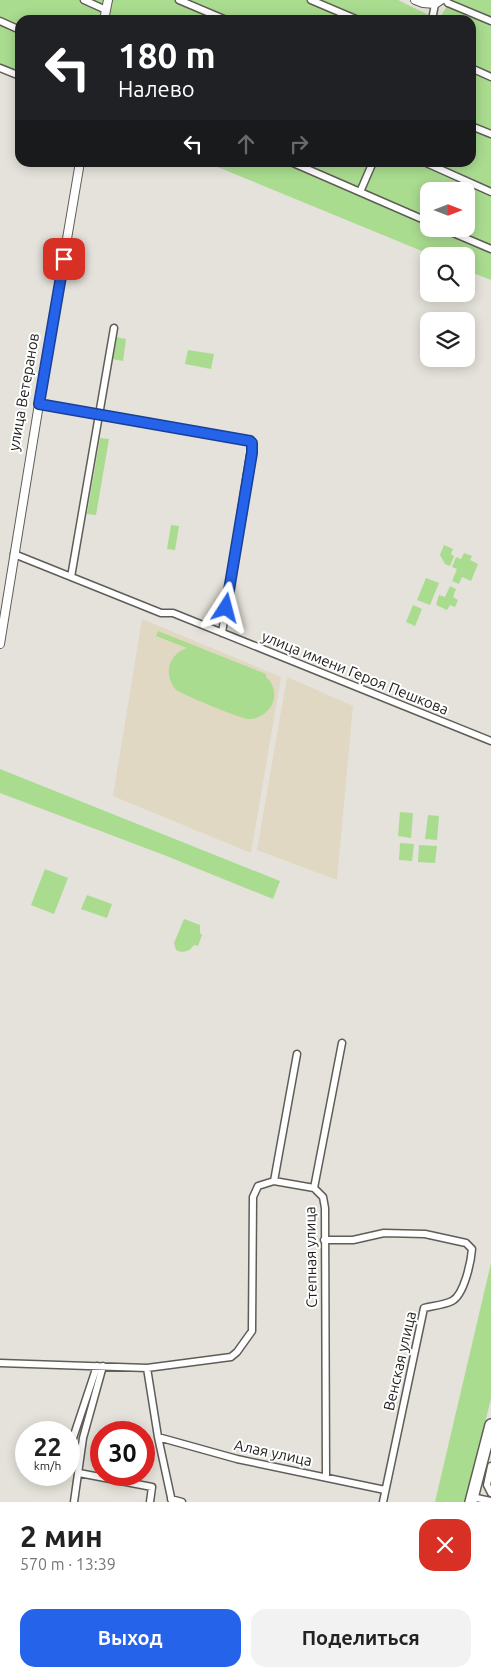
<!DOCTYPE html>
<html lang="ru">
<head>
<meta charset="utf-8">
<style>
	:root { --surface:#fff; --page:#f2f2f2; --text:#222; --muted:#767676; --accent:#2563eb }
	body { margin:0; font-family:Ubuntu,sans-serif; background:var(--page); color:var(--text); height:100vh; display:flex; flex-direction:column; font-size:19px; white-space:nowrap }
	* { box-sizing:border-box; margin:0 }
	p { font-size:16px; color:var(--muted) }
	.icon { flex:none; width:28px; height:28px; fill:none; stroke:currentColor; stroke-width:2; stroke-linecap:round; stroke-linejoin:round }
	.map { position:relative; height:1502px; overflow:hidden }
	.drawer { display:flex; flex-direction:column; background:var(--surface); flex:1 }
	.drawer>* { flex:none }
	.top-card { position:absolute; left:15px; top:15px; width:461px; height:152px; border-radius:15px; box-shadow:0 2px 12px #0003; background:#202124; color:#fff; overflow:hidden }
	.needle { width:32px; rotate:90deg }
	.fabs { position:absolute; left:420px; top:182px; display:grid; gap:10px }
	.fabs a { display:grid; place-items:center; width:55px; height:55px; border-radius:10px; background:var(--surface); box-shadow:0 2px 12px #0003; font-size:25px }
	.speed { position:absolute; left:15px; top:1421px; display:flex; gap:10px; font-size:25px; font-weight:700; text-align:center }
	.speed>* { display:grid; place-content:center; width:65px; height:65px; border-radius:50%; background:var(--surface); box-shadow:0 2px 12px #0003; line-height:1 }
	.speed small { font-size:12px; font-weight:400 }
	.speed .limit { border:8px solid #d22; background:#fff; color:#111 }
	.pin { position:absolute; display:grid; place-items:center; width:42px; height:42px; color:#fff; margin:-21px; border-radius:10px; box-shadow:0 2px 8px #0006 }
	.me { position:absolute; width:55px; margin:-28px; rotate:9deg; stroke-linejoin:round; filter:drop-shadow(0 0 4px #0008) }
	.turn { display:flex; align-items:center; gap:18px; height:105px; padding:0 20px; font-size:22px }
	.turn .icon { width:65px; height:65px; stroke-width:2.5 }
	.turn b { display:block; font-size:35px; line-height:42px }
	.lanes { display:flex; align-items:center; height:48px; padding:0 20px; background:#0003; justify-content:center; gap:25px; direction:ltr }
	.lanes .off { opacity:.35 }
	.round { display:grid; place-items:center; flex:none; width:52px; height:52px; border-radius:15px; background:var(--page) }
	.head { display:flex; align-items:center; justify-content:space-between; height:85px; padding:0 20px }
	h1 { font-size:30px; font-weight:700; line-height:38px }
	.action { display:flex; gap:10px; margin-top:auto; padding:10px 20px }
	.action a { flex:1; height:58px; border-radius:15px; background:var(--accent); color:#fff; font-size:20px; font-weight:700; line-height:58px; text-align:center }
	.action a+a { background:var(--page); color:var(--text) }
	.map>svg:first-child { display:block }
	.education { fill:#e0d8c2 }
	.green { fill:#a9dc8f; fill-rule:evenodd }
	.lines { fill:none; stroke-linecap:round; stroke-linejoin:round }
	.minor-casing { stroke:#5f5d56; stroke-width:9 }
	.tertiary-casing { stroke:#5f5d56; stroke-width:10 }
	.trunk-casing { stroke:#5f5d56; stroke-width:14 }
	.minor { stroke:#fff; stroke-width:6 }
	.tertiary { stroke:#fff; stroke-width:8 }
	.trunk { stroke:#fff; stroke-width:11 }
	.route-casing { stroke:#184099; stroke-width:12 }
	.route { stroke:#2563eb; stroke-width:9 }
	.labels { text-anchor:middle; stroke-width:4; stroke-linejoin:round; paint-order:stroke }
	.street-label { font-size:15px; fill:#1e1d1b; stroke:#fff }
</style>
</head>
<body>
<div class="map">
<svg width="491" height="1502" viewBox="0 0 491 1502">
	<rect width="100%" height="100%" fill="#e4e2da"/>
	<path class="education" d="M142,619L281,677L251,853L113,796Z
		M287,677L353,706L337,880L257,850Z"/>
	<path class="green" d="M0,0H398L439,20L450,0H491V280L466,270V256H434L208,163L471,162V20H20V80L0,71ZM429,191H466V229H429Z
		M116,337L126,339L123,361L112,359Z
		M188,350L214,354L211,369L185,364Z
		M100,438L109,439L96,515L87,514Z
		M171,525L179,526L175,550L167,549Z
		M444,545L453,549L451,554L454,556L450,566L445,564L440,555Z
		M464,553L472,556L470,560L478,564L471,581L462,577L459,584L452,581L457,569L452,567L456,557L461,559Z
		M426,578L439,583L430,605L417,600Z
		M450,586L456,589L453,597L458,600L455,607L450,605L447,610L436,605L439,595L445,597Z
		M413,605L422,609L415,626L406,622Z
		M158,631L266,674V677C272,682 275,689 274,698C272,710 261,719 249,719C241,719 184,695 176,690C163,674 168,655 187,648L156,636Z
		M0,769L280,881L273,899L164,855L0,793Z
		M400,812L413,813L411,838L398,836Z
		M428,815L439,816L437,840L425,839Z
		M400,843L414,844L412,861L399,860Z
		M419,845L437,846L435,863L418,862Z
		M45,869L68,878L54,914L31,905Z
		M87,895L112,904L107,918L81,909Z
		M184,919L200,925V933L202,935L198,946L194,945C190,951 183,954 176,950L174,943Z
		M491,1263V1398L466,1502H435Z"/>
	<g class="lines">
		<defs>
			<path id="minor" d="M84,0L106,10
				M179,0L226,20
				M311,0L358,20
				M446,0L448,3L491,21
				M432,20L435,4
				M0,21L20,30
				M0,68L20,76
				M471,68L491,77
				M471,126L491,134
				M291,162L429,222
				M424,162L491,192
				M360,192L373,162
				M444,229L491,249
				M39,404L250,441L252,443L222,633
				M14,554L161,613H173L491,741
				M71,577L114,328
				M274,1181L297,1054
				M324,1240H353L384,1233L425,1234L466,1243L472,1249C471,1262 464,1295 452,1301C444,1305 432,1306 424,1308L383,1502
				M0,1363L147,1368L231,1357L237,1352L252,1331L253,1197L258,1186L274,1181L314,1188
				M147,1368L158,1437L172,1502
				M158,1437L237,1459L385,1490
				M69,1450L97,1366
				M491,1466L487,1485L491,1493
				M79,1473L152,1487L150,1502
				M326,1477L325,1208L323,1197L314,1188L342,1043
				M472,1497L491,1501
				M171,1499L182,1502
				M74,1502L83,1438L103,1366"/>
			<path id="tertiary" d="M415,0L423,3L435,4L441,0
				M104,20L108,0
				M0,644L39,404L80,162"/>
			<path id="trunk" d="M471,1502L491,1425"/>
		</defs>
		<use href="#minor" class="minor-casing"/>
		<use href="#tertiary" class="tertiary-casing"/>
		<use href="#trunk" class="trunk-casing"/>
		<use href="#minor" class="minor"/>
		<use href="#tertiary" class="tertiary"/>
		<use href="#trunk" class="trunk"/>
	</g>
	<g class="lines">
		<defs>
			<path id="route" d="M64,259L39,404L250,441L252,443V453L226,608"/>
		</defs>
		<use href="#route" class="route-casing"/>
		<use href="#route" class="route"/>
	</g>
	<g class="labels">
		<g class="street-label">
			<text transform="translate(24 392) rotate(-80)" y="5">улица Ветеранов</text>
			<text transform="translate(355 673) rotate(22)" y="5">улица имени Героя Пешкова</text>
			<text transform="translate(311 1257) rotate(-91)" y="5">Степная улица</text>
			<text transform="translate(400 1361) rotate(-77)" y="5">Венская улица</text>
			<text transform="translate(273 1453) rotate(12)" y="5">Алая улица</text>
		</g>
	</g>
</svg>
<div class="fabs">
<a><svg class="needle" viewBox="-14 -14 28 28"><path d="M0-13l5 13h-10z" fill="#e53935"/><path d="M0 13l5-13h-10z" fill="#767676"/></svg></a>
<a><svg class="icon" aria-label="search" viewBox="0 0 24 24"><circle cx="10" cy="10" r="6"/><path d="M15 15l6 6"/></svg></a>
<a><svg class="icon" aria-label="layers" viewBox="0 0 24 24"><path d="M12 4l9 5-9 5-9-5zM3 14l9 5 9-5"/></svg></a>
</div>
<div class="speed"><div>22<small>km/h</small></div><div class="limit">30</div></div>
<div class="pin" style="left:64px;top:259px;background:#d93025"><svg class="icon" aria-label="arrive" viewBox="0 0 24 24"><path d="M6 21V4h12l-3 4 3 4H6"/></svg></div>
<svg class="me" style="left:226px;top:608px" viewBox="-20 -20 40 40"><path d="M0-17L14 15 0 8-14 15z" fill="#2563eb" stroke="#fff" stroke-width="4"/></svg>
<div class="top-card">
<div class="turn"><svg class="icon" aria-label="left" viewBox="0 0 24 24"><path d="M17 20v-9H6M10 6l-5 5 5 5"/></svg><div><b>180 m</b>Налево</div></div>
<div class="lanes"><svg class="icon" aria-label="left" viewBox="0 0 24 24"><path d="M17 20v-9H6M10 6l-5 5 5 5"/></svg><svg class="icon off" aria-label="ahead" viewBox="0 0 24 24"><path d="M12 20V5M6 11l6-6 6 6"/></svg><svg class="icon off" aria-label="right" viewBox="0 0 24 24"><path d="M7 20v-9h11M14 6l5 5-5 5"/></svg></div>
</div>
</div>
<section class="drawer">
<div class="head"><div><h1>2 мин</h1><p>570 m · 13:39</p></div><a class="round" style="background:#d93025;color:#fff"><svg class="icon" aria-label="close" viewBox="0 0 24 24"><path d="M6 6l12 12M18 6L6 18"/></svg></a></div>
<div class="action"><a>Выход</a><a>Поделиться</a></div>
</section>
</body>
</html>
